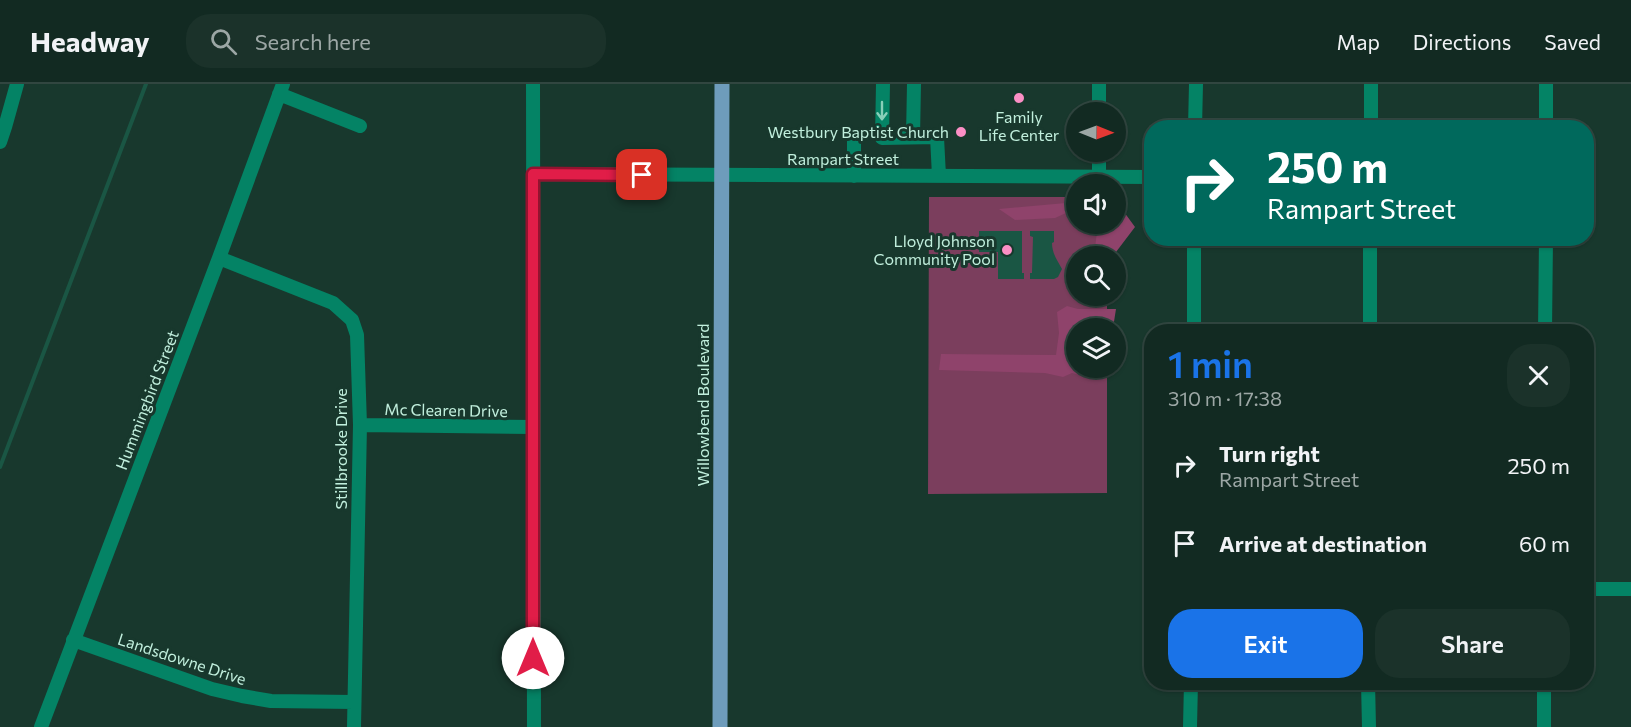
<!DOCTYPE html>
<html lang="en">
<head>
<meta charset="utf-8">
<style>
	:root { --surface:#122a22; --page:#1b322a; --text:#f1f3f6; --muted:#9ca7a5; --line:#314640; --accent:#1a73e8 }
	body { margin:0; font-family:Commissioner,sans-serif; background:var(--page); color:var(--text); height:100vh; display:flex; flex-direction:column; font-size:22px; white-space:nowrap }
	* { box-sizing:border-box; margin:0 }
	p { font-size:20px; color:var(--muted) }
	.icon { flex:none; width:33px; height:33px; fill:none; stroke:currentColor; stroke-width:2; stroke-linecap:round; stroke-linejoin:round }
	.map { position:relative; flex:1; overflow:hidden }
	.sheet { position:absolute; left:1144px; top:240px; width:450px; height:366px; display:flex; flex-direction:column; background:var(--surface); border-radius:24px; box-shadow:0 2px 4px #0004,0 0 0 2px var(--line) }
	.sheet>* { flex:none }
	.top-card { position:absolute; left:1144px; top:36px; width:450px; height:126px; border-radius:24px; box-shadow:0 2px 4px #0004,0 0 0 2px var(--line); background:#00695c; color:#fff; overflow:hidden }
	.needle { width:39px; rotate:91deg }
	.controls { position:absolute; left:1066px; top:18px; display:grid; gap:12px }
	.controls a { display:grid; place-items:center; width:60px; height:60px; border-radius:50%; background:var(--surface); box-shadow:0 2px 4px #0004,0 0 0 2px var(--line); font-size:30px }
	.pin { position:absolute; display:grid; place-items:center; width:51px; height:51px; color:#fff; margin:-26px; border-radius:12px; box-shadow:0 3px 9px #0006 }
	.me { position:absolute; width:66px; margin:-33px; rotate:0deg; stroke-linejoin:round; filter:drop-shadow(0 0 4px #0008) }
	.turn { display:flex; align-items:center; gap:21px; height:126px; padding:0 24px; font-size:27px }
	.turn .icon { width:78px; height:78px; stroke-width:2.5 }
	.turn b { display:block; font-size:42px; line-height:51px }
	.round { display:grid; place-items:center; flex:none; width:63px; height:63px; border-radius:24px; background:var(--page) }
	.headline { display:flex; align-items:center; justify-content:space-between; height:102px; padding:0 24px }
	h1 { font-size:36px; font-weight:600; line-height:45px; color:var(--accent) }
	.action { display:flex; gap:12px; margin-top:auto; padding:12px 24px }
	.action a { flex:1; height:69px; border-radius:24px; background:var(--accent); color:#fff; font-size:24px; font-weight:600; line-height:69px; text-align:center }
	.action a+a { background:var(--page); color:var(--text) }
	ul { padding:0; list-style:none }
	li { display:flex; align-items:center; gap:18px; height:78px; padding:0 24px }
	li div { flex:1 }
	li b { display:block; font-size:22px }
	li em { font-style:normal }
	header { display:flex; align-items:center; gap:36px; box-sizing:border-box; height:84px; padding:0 30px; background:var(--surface); border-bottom:2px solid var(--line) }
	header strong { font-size:28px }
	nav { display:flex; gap:33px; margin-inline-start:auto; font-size:21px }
	.search { width:420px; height:54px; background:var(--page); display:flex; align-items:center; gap:15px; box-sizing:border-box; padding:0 21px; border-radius:24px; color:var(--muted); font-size:22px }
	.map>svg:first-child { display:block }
	.green { fill:#7b3e5d }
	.forest { fill:#8f436b }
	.water { fill:#1a5644 }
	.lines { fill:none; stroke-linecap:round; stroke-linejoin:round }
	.stream { stroke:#1a5644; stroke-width:4 }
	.minor { stroke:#048365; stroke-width:14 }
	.major { stroke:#6e9cbb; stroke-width:15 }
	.oneway { stroke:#88cfb9 }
	.route-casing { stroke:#92132f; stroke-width:15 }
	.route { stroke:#e11d48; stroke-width:10 }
	.poi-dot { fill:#fb8fc5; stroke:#18382d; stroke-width:2 }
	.labels { text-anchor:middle; stroke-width:6; stroke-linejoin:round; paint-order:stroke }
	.poi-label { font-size:16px; fill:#c1efdd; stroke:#18382d; text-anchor:end }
	.street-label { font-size:16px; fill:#c1efdd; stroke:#18382d }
</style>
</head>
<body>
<header>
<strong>Headway</strong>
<div class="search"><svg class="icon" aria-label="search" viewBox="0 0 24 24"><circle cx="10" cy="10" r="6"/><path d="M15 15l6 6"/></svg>Search here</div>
<nav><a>Map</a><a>Directions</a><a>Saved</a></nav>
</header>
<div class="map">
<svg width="1631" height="643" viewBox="0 0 1631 643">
	<rect width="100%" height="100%" fill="#18382d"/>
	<path class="green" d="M929,113H1077V140H1107V172H1077V212H1107V244H1077V284H1107V409L928,410Z"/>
	<path class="forest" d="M1116,117L1135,143L1113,172H1099L1095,164L1098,140H1116Z
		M1077,118V124L1055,134L1015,136L999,125Z
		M1067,222L1078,225H1116L1113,244H1077V284H1097L1087,293L1072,289L1063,293L1045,289L939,286L941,270L1056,271L1059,249L1057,228Z"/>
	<path class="water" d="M979,147H1022V189H1024V195H998V168H979Z
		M1030,147H1054V158L1052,159C1052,169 1057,176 1062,185L1058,193L1054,195H1030V189H1032L1033,153L1030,152Z"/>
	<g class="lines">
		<path class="stream" d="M0,383L146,0"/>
		<path class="minor" d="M533,0L534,643
			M883,0L882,54L937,53L939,92
			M1099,0V28
			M279,10L360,42
			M1195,44L1196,0
			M1371,44V0
			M1546,44V0
			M913,53L914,0
			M0,58L5,43L17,0
			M1099,68V93
			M533,90L1152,93
			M854,92V53
			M219,174L333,219L352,236L357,251L360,341L354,643
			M1194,248V154
			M1370,248V154
			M1545,248L1546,154
			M360,341L533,343
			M1587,505H1631
			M73,556L212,605L242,612L271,617L354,618
			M1368,598L1369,643
			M41,643L219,174L283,0
			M1190,643L1191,598
			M1544,643V598"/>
		<path class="major" d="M720,643L722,0"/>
	</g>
	<defs><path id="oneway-shaft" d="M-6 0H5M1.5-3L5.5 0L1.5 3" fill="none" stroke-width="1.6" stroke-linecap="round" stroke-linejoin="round" transform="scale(1.5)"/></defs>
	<use class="oneway" href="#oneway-shaft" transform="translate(882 27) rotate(90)"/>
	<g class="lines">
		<defs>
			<path id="route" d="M533,574V90L642,91"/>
		</defs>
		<use href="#route" class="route-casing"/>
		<use href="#route" class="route"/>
	</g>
	<g class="poi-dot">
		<circle cx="1019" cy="14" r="6"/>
		<circle cx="961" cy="48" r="6"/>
		<circle cx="1007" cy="166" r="6"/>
	</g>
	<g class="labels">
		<g class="poi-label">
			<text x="1019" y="39" text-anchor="middle">Family<tspan x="1019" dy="18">Life Center</tspan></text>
			<text x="949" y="54">Westbury Baptist Church</text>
			<text x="995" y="163">Lloyd Johnson<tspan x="995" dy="18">Community Pool</tspan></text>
		</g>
		<g class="street-label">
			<text x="843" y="81">Rampart Street</text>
			<text transform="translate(147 316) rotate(-69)" y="6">Hummingbird Street</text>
			<text transform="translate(703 321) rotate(-90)" y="6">Willowbend Boulevard</text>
			<text transform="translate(446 326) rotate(1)" y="6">Mc Clearen Drive</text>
			<text transform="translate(341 365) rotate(-90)" y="6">Stillbrooke Drive</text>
			<text transform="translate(182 575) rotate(18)" y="6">Landsdowne Drive</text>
		</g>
	</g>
</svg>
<div class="controls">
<a><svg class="needle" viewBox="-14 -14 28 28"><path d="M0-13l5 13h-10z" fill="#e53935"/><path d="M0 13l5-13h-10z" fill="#9ca7a5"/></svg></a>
<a><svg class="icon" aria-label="sound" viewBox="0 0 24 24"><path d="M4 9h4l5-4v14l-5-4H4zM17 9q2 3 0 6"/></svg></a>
<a><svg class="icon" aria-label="search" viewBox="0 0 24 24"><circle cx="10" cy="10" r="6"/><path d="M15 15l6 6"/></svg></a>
<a><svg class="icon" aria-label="layers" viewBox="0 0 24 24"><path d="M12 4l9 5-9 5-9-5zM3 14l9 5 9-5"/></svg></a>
</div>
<div class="pin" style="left:642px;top:91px;background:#d93025"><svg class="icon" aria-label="arrive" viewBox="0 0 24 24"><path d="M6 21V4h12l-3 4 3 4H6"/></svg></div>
<svg class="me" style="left:533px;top:574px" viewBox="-20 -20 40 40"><circle r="19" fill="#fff"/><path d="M0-13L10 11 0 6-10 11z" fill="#e11d48"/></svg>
<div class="top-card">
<div class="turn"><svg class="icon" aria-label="right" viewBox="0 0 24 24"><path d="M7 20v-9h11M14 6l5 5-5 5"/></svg><div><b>250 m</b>Rampart Street</div></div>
</div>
<section class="sheet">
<div class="headline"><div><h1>1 min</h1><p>310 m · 17:38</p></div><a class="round"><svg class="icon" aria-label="close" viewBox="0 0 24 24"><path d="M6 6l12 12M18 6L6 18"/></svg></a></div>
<ul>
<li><svg class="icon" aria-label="right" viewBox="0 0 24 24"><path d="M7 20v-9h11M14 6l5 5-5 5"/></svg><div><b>Turn right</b><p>Rampart Street</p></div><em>250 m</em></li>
<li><svg class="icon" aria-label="arrive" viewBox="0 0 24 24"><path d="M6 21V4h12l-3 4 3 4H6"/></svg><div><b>Arrive at destination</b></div><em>60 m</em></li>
</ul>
<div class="action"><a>Exit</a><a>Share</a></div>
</section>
</div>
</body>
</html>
